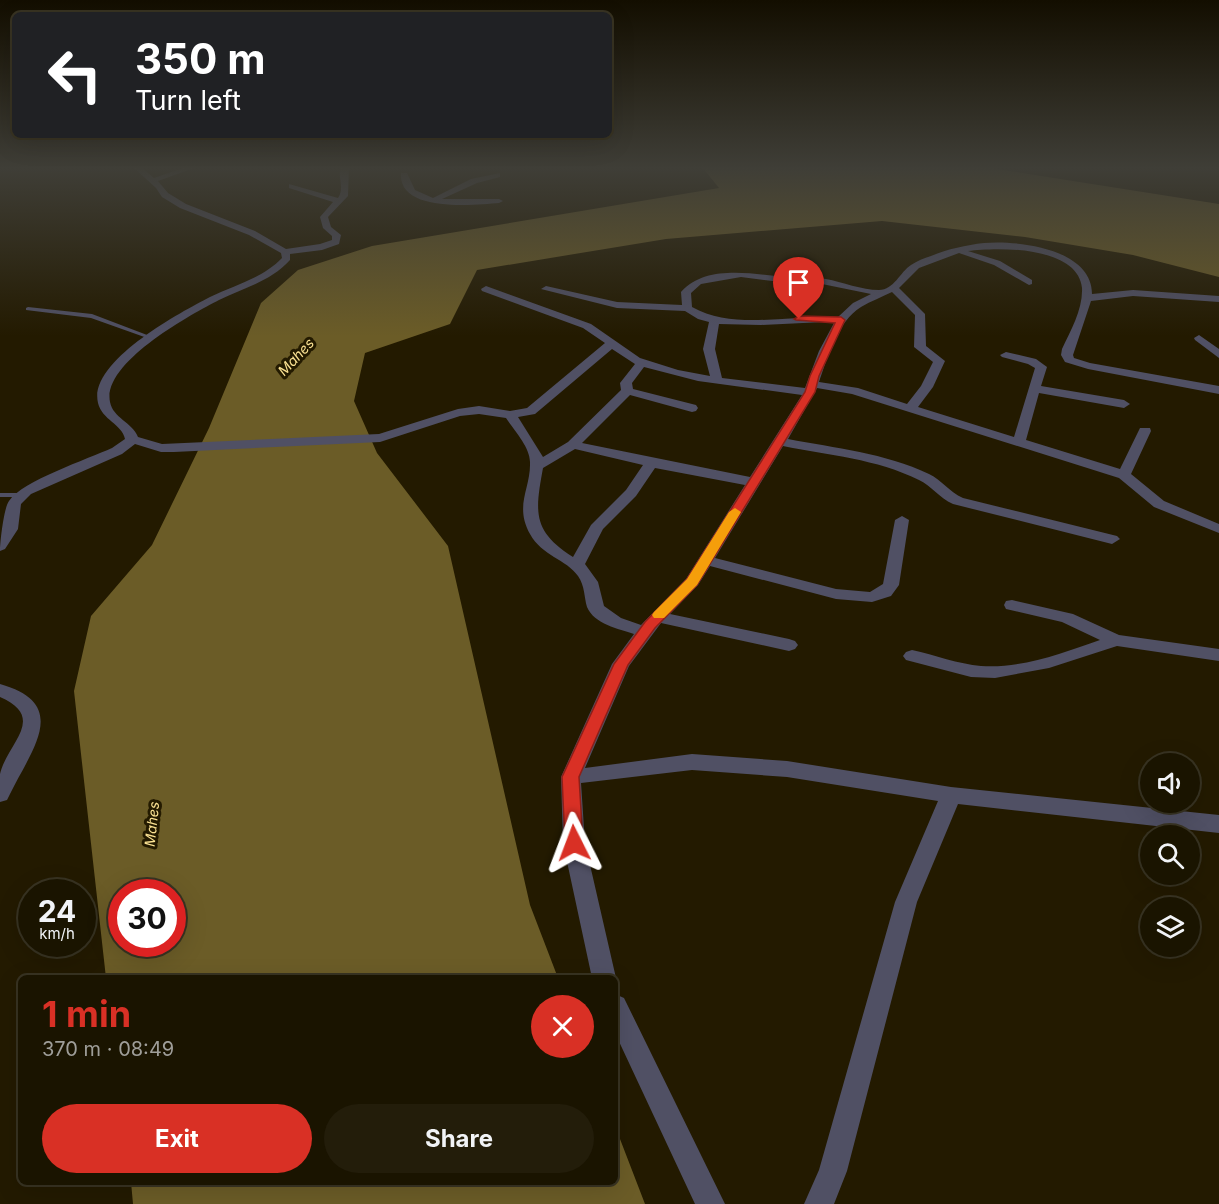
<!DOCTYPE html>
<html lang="en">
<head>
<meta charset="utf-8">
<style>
	:root { --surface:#1a1400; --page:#231d0a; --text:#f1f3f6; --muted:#9f9e99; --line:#383322; --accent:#d93025 }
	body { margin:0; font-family:Inter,sans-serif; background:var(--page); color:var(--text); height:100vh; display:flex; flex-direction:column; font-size:22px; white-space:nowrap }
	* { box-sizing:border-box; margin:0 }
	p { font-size:20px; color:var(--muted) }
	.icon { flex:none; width:33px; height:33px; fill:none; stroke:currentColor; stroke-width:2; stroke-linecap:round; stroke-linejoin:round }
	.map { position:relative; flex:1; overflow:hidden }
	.side { position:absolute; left:18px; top:975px; width:600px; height:210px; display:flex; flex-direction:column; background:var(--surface); border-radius:9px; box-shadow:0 6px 24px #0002,0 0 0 2px var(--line) }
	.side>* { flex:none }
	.hud { position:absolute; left:12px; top:12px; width:600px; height:126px; border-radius:9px; box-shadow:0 6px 24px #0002,0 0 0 2px var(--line); background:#202124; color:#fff; overflow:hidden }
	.fabs { position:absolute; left:1140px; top:753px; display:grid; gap:12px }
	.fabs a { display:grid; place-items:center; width:60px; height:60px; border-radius:50%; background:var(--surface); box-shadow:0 6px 24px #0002,0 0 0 2px var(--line); font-size:30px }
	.speed { position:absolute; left:18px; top:879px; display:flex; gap:12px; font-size:30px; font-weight:700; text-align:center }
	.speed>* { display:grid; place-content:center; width:78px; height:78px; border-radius:50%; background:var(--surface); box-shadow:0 6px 24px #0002,0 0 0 2px var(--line); line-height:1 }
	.speed small { font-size:15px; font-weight:400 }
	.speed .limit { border:9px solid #d22; background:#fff; color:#111 }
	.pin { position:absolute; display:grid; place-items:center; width:51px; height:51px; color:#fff; margin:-62px -26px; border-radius:50% 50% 50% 0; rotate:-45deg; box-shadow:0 0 6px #0007 }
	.pin .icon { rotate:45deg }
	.me { position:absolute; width:66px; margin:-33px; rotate:357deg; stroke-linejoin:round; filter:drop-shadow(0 0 4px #0008) }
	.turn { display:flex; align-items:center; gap:21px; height:126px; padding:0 24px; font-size:27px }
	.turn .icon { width:78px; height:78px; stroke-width:2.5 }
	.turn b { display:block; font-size:42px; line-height:51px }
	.round { display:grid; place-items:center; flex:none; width:63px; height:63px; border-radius:32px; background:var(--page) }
	.summary { display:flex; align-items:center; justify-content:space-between; height:102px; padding:0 24px }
	h1 { font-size:36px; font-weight:700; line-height:45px; color:var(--accent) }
	.action { display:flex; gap:12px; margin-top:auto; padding:12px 24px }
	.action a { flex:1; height:69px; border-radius:36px; background:var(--accent); color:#fff; font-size:24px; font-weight:700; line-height:69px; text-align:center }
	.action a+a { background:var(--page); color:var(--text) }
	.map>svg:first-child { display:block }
	.water { fill:#6b5c27; fill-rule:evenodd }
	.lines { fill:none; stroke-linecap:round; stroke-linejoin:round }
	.service { fill:#505064; fill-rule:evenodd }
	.minor { fill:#505064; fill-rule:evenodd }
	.route { fill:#d93025; stroke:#8d1f18; stroke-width:1.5 }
	.slow { fill:#f59e0b }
	.labels { text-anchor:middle; stroke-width:6; stroke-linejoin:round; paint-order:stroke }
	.far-water-label { font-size:14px; font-style:italic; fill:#fbe292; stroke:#231a00 }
</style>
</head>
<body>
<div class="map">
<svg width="1219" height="1204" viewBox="0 0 1219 1204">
	<rect width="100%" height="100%" fill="#231a00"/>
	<path class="water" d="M702,167H985L1219,204V277L1133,255L1025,237L882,221L666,239L477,270L450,324L365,353L354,401L377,453L448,546L530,905L558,978H106L74,691L91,616L152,545L209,428L261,303L298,270L372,246L719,188ZM122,892H172V944H122Z
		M615,1126L645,1204H133L131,1182H615Z"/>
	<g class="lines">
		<path class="service" d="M28,307L92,314L155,338L150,339L91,318L26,310V308Z
			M0,493H21L25,495L21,497H0Z"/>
		<path class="minor" d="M133,167H141L154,178L186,167H197L158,181L168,193L186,204L255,231L286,249L320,244L332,240V236L323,228L320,217L333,202L289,188V184L338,198C345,188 337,177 341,167H349L348,196L328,217L331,227L341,235L339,244L322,250L290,254V260C271,281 244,288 219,300C190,315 102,363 110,402C113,418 132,422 138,437L162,444L379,434L458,409L479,406L510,411L527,408L605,343L583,328L482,291L481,289L486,286L591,324L640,358L678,370L710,376L703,349L709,322L698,319L685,311L617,308L541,289L546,286L617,302L682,305L681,292C707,263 755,275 789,277C801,278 814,277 826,279C842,282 862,290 879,290C894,290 900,272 911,265C917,261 924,258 931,256C948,249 966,245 984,243C1019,240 1092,249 1092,294L1133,290L1219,296V302L1133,296L1091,301L1073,355L1074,358L1090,363L1219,386V394L1088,369L1065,362L1061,355L1062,349C1071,330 1083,309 1082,288C1078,246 998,247 968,251L1000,261L1032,280V284L1029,285L994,265L959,253L919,268L899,288L925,314L926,346L945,361L933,387L918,407L1014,437L1035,368L1028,364L1002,357L1000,355L1006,352L1036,359L1047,367L1041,386L1124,400L1130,404L1124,408L1039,393L1026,440L1120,469L1140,428H1150L1151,431L1131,474L1164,501L1219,524V533L1154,507L1119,478L852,394L817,388L788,439C835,448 885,453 929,474C942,480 949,492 963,498L1117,536L1120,539L1112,544L953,504C939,498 932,486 919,480C877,459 828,455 783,446L715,558L836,589L870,592L883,584L895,520L902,516L909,520L899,585L891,596L872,602L836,599L710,566L698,585L670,614L789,639L795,641L798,645L795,649L789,651L661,623L629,666L585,768L692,754L787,761L951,787L1219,815V833L958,804L917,902L847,1171L834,1204H804L819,1170L895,902L938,801L787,777L692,770L581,783L585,843L616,978L615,981V978H592L563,843L561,777L612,664L634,634C619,629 594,624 587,607C584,597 585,586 578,576C566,559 542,556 530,534C514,505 531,489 530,462C530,447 514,430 506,418L479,414L460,416L380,442L174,452H161L135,444L122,454L31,494L21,504L18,529L5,549L0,551C0,542 4,507 9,501C22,481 88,459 112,448L125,439C122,424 102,420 98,403C88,362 179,313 210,297C235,285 263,278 282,258L281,253L249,235L180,208L162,197L156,188ZM741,277L789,283L822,284L871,294L853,303L838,317C791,314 735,331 692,307L691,293L701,284ZM892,292L915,315L914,347L933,362L921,386L907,404L858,388L819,382C828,356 837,322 861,307C871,301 882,297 892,292ZM824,322L834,323L819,351L805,388L722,378L715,349L719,324L761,325ZM612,349L635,364L620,383L621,390L568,442L543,457L518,417L535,414ZM644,367L698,381L802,395L750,477L582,443L630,395L692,412L696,411L698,408L696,405L633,389L632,383ZM575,449L643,465L626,490L591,525L573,557C532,531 535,512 543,468ZM655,468L745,485L686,579L641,625L621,618L604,606L598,582L585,564L603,529L636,496Z
			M401,173H407L415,190L433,198L471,179L500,173V177L477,183L442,199H499L503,201L499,203C474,205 398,213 401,173Z
			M1199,335L1219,349V358L1195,340L1194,338Z
			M1012,600L1073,614L1119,635L1219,649V661L1117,646L1049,668L995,678L971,677L906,660L903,656L906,652L912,650C935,655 958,664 981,666C1021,669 1063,653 1100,640L1062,622L1006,609L1004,605L1006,601Z
			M0,684C71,704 32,749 10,794L7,800L0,802C0,793 0,782 0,774C7,743 48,718 0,697Z
			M615,994L624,998L725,1204H695L615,1033Z"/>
	</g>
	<linearGradient id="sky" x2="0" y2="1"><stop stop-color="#130e00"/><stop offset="0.5" stop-color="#3f3e37"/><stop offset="1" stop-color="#3f3e37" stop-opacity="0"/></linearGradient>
	<rect width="1219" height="336" fill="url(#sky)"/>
	<path class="route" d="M799,316L841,317L845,320L819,376L815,392L697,585L655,628L628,665L579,777L583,843L581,848L574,850L568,848L565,843L562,777L614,664L645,622L687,579L805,392L810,376L835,323L796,320L794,319Z"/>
	<path class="slow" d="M735,508L741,512L697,585L664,618H654L652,615L654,612L687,579L729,512Z"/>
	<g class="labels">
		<g class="far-water-label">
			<text transform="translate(296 357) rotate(-47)" y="5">Mahes</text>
			<text transform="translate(152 824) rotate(-84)" y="5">Mahes</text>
		</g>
	</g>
</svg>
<div class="fabs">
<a><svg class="icon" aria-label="sound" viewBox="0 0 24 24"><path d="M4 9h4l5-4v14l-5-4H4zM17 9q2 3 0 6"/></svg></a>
<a><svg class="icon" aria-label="search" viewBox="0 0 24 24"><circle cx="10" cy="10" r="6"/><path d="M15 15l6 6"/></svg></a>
<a><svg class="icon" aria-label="layers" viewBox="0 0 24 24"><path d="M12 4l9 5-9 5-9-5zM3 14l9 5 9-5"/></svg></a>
</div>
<div class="speed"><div>24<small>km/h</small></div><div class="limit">30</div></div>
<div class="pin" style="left:799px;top:319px;background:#d93025"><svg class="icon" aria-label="arrive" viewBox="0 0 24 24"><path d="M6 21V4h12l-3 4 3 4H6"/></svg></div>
<svg class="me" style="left:574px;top:843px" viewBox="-20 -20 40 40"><path d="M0-17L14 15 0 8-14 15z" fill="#d93025" stroke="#fff" stroke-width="4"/></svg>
<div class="hud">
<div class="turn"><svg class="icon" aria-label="left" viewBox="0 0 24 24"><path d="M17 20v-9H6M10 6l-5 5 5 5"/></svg><div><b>350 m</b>Turn left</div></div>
</div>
<section class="side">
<div class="summary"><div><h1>1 min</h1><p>370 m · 08:49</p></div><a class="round" style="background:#d93025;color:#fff"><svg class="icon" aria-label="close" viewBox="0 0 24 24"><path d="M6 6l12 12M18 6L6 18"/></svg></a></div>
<div class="action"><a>Exit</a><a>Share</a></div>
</section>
</div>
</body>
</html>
